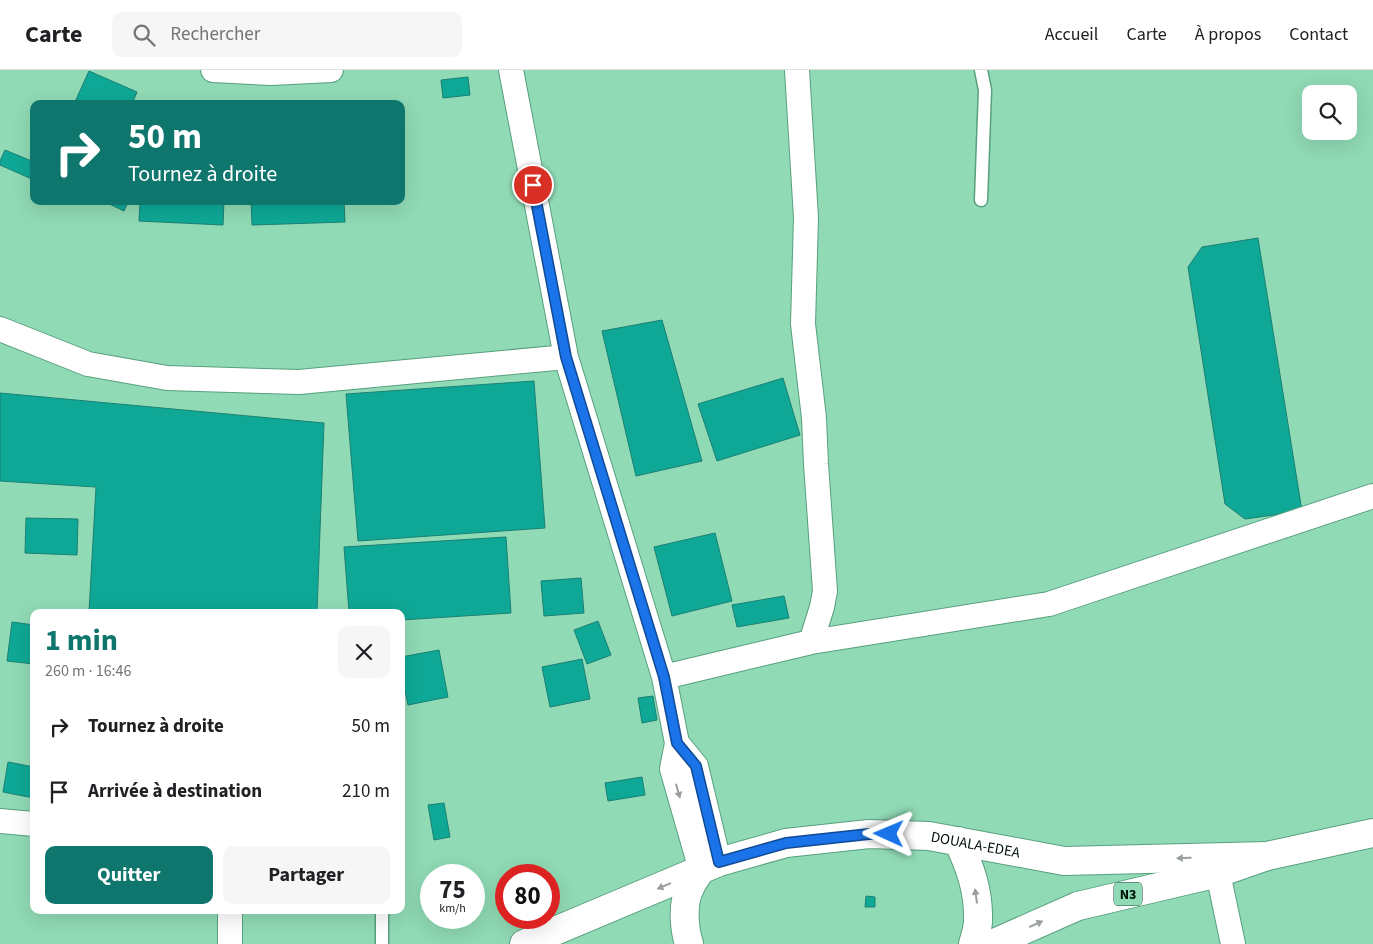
<!DOCTYPE html>
<html lang="fr">
<head>
<meta charset="utf-8">
<style>
	:root { --surface:#fff; --page:#f6f6f6; --text:#202124; --muted:#757577; --line:#e0e0e0; --accent:#0f766e }
	body { margin:0; font-family:"Source Sans 3",sans-serif; background:var(--page); color:var(--text); height:100vh; display:flex; flex-direction:column; font-size:19px; white-space:nowrap }
	* { box-sizing:border-box; margin:0 }
	p { font-size:16px; color:var(--muted) }
	.icon { flex:none; width:28px; height:28px; fill:none; stroke:currentColor; stroke-width:2; stroke-linecap:round; stroke-linejoin:round }
	.map { position:relative; flex:1; overflow:hidden }
	.sheet { position:absolute; left:30px; top:539px; width:375px; height:305px; display:flex; flex-direction:column; background:var(--surface); border-radius:10px; box-shadow:0 5px 20px #0002 }
	.sheet>* { flex:none }
	.top-card { position:absolute; left:30px; top:30px; width:375px; height:105px; border-radius:10px; box-shadow:0 5px 20px #0002; background:#0f766e; color:#fff; overflow:hidden }
	.tools { position:absolute; left:1302px; top:15px; display:grid; gap:10px }
	.tools a { display:grid; place-items:center; width:55px; height:55px; border-radius:10px; background:var(--surface); box-shadow:0 5px 20px #0002; font-size:25px }
	.speed { position:absolute; left:420px; top:794px; display:flex; gap:10px; font-size:25px; font-weight:700; text-align:center }
	.speed>* { display:grid; place-content:center; width:65px; height:65px; border-radius:50%; background:var(--surface); box-shadow:0 5px 20px #0002; line-height:1 }
	.speed small { font-size:12px; font-weight:400 }
	.speed .limit { border:8px solid #d22; background:#fff; color:#111 }
	.pin { position:absolute; display:grid; place-items:center; width:42px; height:42px; color:#fff; margin:-21px; border:2px solid #fff; border-radius:50%; box-shadow:0 1px 5px #0007 }
	.me { position:absolute; width:55px; margin:-28px; rotate:271deg; stroke-linejoin:round; filter:drop-shadow(0 0 4px #0008) }
	.turn { display:flex; align-items:center; gap:18px; height:105px; padding:0 15px; font-size:22px }
	.turn .icon { width:65px; height:65px; stroke-width:2.5 }
	.turn b { display:block; font-size:35px; line-height:42px }
	.round { display:grid; place-items:center; flex:none; width:52px; height:52px; border-radius:10px; background:var(--page) }
	.summary { display:flex; align-items:center; justify-content:space-between; height:85px; padding:0 15px }
	h1 { font-size:30px; font-weight:700; line-height:38px; color:var(--accent) }
	.primary-button { display:flex; gap:10px; margin-top:auto; padding:10px 15px }
	.primary-button a { flex:1; height:58px; border-radius:10px; background:var(--accent); color:#fff; font-size:20px; font-weight:700; line-height:58px; text-align:center }
	.primary-button a+a { background:var(--page); color:var(--text) }
	ul { padding:0; list-style:none }
	li { display:flex; align-items:center; gap:15px; height:65px; padding:0 15px }
	li div { flex:1 }
	li b { display:block; font-size:19px }
	li em { font-style:normal }
	header { display:flex; align-items:center; gap:30px; box-sizing:border-box; height:70px; padding:0 25px; background:var(--surface); border-bottom:1px solid var(--line) }
	header strong { font-size:24px }
	nav { display:flex; gap:28px; margin-inline-start:auto; font-size:18px }
	.search { width:350px; height:45px; background:var(--page); display:flex; align-items:center; gap:12px; box-sizing:border-box; padding:0 18px; border-radius:10px; color:var(--muted); font-size:19px }
	.map>svg:first-child { display:block }
	.building { fill:#0fa896; stroke:#1a8073 }
	.lines { fill:none; stroke-linecap:round; stroke-linejoin:round }
	.lane-casing { stroke:#58a07e; stroke-width:15 }
	.street-casing { stroke:#58a07e; stroke-width:26 }
	.highway-casing { stroke:#58a07e; stroke-width:30 }
	.lane { stroke:#fff; stroke-width:12 }
	.street { stroke:#fff; stroke-width:24 }
	.highway { stroke:#fff; stroke-width:28 }
	.oneway { fill:#99a09c }
	.route-casing { stroke:#114b97; stroke-width:12 }
	.route { stroke:#1a73e8; stroke-width:9 }
	.labels { text-anchor:middle; stroke-width:4; stroke-linejoin:round; paint-order:stroke }
	.shield { fill:#90dab5; stroke:#2b4d3b; stroke-width:1 }
	.shield-label { font-size:14px; font-weight:bold; fill:#001107 }
	.street-label { font-size:15px; fill:#001107; stroke:#90dab5 }
</style>
</head>
<body>
<header>
<strong>Carte</strong>
<div class="search"><svg class="icon" aria-label="search" viewBox="0 0 24 24"><circle cx="10" cy="10" r="6"/><path d="M15 15l6 6"/></svg>Rechercher</div>
<nav><a>Accueil</a><a>Carte</a><a>À propos</a><a>Contact</a></nav>
</header>
<div class="map">
<svg width="1373" height="874" viewBox="0 0 1373 874">
	<rect width="100%" height="100%" fill="#90dab5"/>
	<path class="building" d="M89,1L137,22L132,34H74Z
		M468,7L470,25L443,28L441,10Z
		M5,80L34,92V110L0,95V91Z
		M103,131H125L128,132L124,141Z
		M140,131H224L223,155L139,151Z
		M251,131H344L345,152L252,155Z
		M1258,168L1302,441L1245,449L1225,434L1188,197L1202,177Z
		M662,250L702,391L636,406L602,261Z
		M783,308L800,365L717,391L698,334Z
		M534,311L545,458L358,471L346,324Z
		M0,323L324,353L317,542H89L96,417L0,411Z
		M26,448L78,449L77,485L25,483Z
		M715,463L732,531L672,546L654,477Z
		M506,467L511,543L401,550V542H349L344,477Z
		M581,508L584,543L544,546L541,511Z
		M784,526L789,548L737,557L732,535Z
		M598,551L611,585L587,594L574,560Z
		M12,552L34,555V594L7,591Z
		M439,580L448,627L408,635L401,602V587Z
		M582,589L590,629L550,637L542,597Z
		M653,626L657,650L642,653L638,628Z
		M8,692L34,697V728L3,722Z
		M642,707L645,725L608,731L605,713Z
		M444,733L450,767L434,770L428,735Z
		M866,826L875,827V837H865Z"/>
	<g class="lines">
		<defs>
			<path id="lane" d="M981,0L985,20L981,130
				M382,840V874"/>
			<path id="street" d="M213,0L271,3L331,0
				M511,0L566,287L664,607L677,673L672,699L701,800
				M797,0L806,148L803,254L814,348L816,394L825,521L822,537L811,572
				M0,259L88,294L167,308L299,312L566,287
				M664,607L811,572L1049,534L1373,426
				M677,673L696,696L719,792
				M0,751L34,754
				M1218,803L1233,874
				M230,874V840"/>
			<g id="highway">
				<path d="M958,771C970,797 979,821 978,851C978,858 975,867 973,874"/>
				<path id="s1" d="M524,874L719,792L786,773L869,764L929,766L1064,791L1267,786"/>
				<path d="M689,874C684,858 682,833 690,818C692,812 697,806 701,800"/>
				<path d="M992,874L1078,836L1218,803L1267,786L1373,763"/>
			</g>
		</defs>
		<use href="#lane" class="lane-casing"/>
		<use href="#street" class="street-casing"/>
		<use href="#highway" class="highway-casing"/>
		<use href="#lane" class="lane"/>
		<use href="#street" class="street"/>
		<use href="#highway" class="highway"/>
	</g>
	<defs><path id="oneway-solid" d="M-6-.8H1V-3.2L6.5 0L1 3.2V.8H-6Z" transform="scale(1.25)"/></defs>
	<g class="oneway">
		<use href="#oneway-solid" transform="translate(678 721) rotate(74)"/>
		<use href="#oneway-solid" transform="translate(1184 788) rotate(179)"/>
		<use href="#oneway-solid" transform="translate(664 816) rotate(157)"/>
		<use href="#oneway-solid" transform="translate(976 826) rotate(-98)"/>
		<use href="#oneway-solid" transform="translate(1036 854) rotate(-24)"/>
	</g>
	<g class="lines">
		<defs>
			<path id="route" d="M533,115L566,287L664,607L677,673L696,696L719,792L786,773L869,764H889"/>
		</defs>
		<use href="#route" class="route-casing"/>
		<use href="#route" class="route"/>
	</g>
	<g class="labels">
		<rect class="shield" x="1114" y="812.5" width="28" height="23" rx="4"/>
		<g class="shield-label">
			<text x="1128" y="829">N3</text>
		</g>
		<g class="street-label">
			<text dy="5" stroke="none"><textPath href="#s1" startOffset="472">DOUALA-EDEA</textPath></text>
		</g>
	</g>
</svg>
<div class="tools">
<a><svg class="icon" aria-label="search" viewBox="0 0 24 24"><circle cx="10" cy="10" r="6"/><path d="M15 15l6 6"/></svg></a>
</div>
<div class="speed"><div>75<small>km/h</small></div><div class="limit">80</div></div>
<div class="pin" style="left:533px;top:115px;background:#d93025"><svg class="icon" aria-label="arrive" viewBox="0 0 24 24"><path d="M6 21V4h12l-3 4 3 4H6"/></svg></div>
<svg class="me" style="left:889px;top:764px" viewBox="-20 -20 40 40"><path d="M0-17L14 15 0 8-14 15z" fill="#1a73e8" stroke="#fff" stroke-width="4"/></svg>
<div class="top-card">
<div class="turn"><svg class="icon" aria-label="right" viewBox="0 0 24 24"><path d="M7 20v-9h11M14 6l5 5-5 5"/></svg><div><b>50 m</b>Tournez à droite</div></div>
</div>
<section class="sheet">
<div class="summary"><div><h1>1 min</h1><p>260 m · 16:46</p></div><a class="round"><svg class="icon" aria-label="close" viewBox="0 0 24 24"><path d="M6 6l12 12M18 6L6 18"/></svg></a></div>
<ul>
<li><svg class="icon" aria-label="right" viewBox="0 0 24 24"><path d="M7 20v-9h11M14 6l5 5-5 5"/></svg><div><b>Tournez à droite</b></div><em>50 m</em></li>
<li><svg class="icon" aria-label="arrive" viewBox="0 0 24 24"><path d="M6 21V4h12l-3 4 3 4H6"/></svg><div><b>Arrivée à destination</b></div><em>210 m</em></li>
</ul>
<div class="primary-button"><a>Quitter</a><a>Partager</a></div>
</section>
</div>
</body>
</html>
